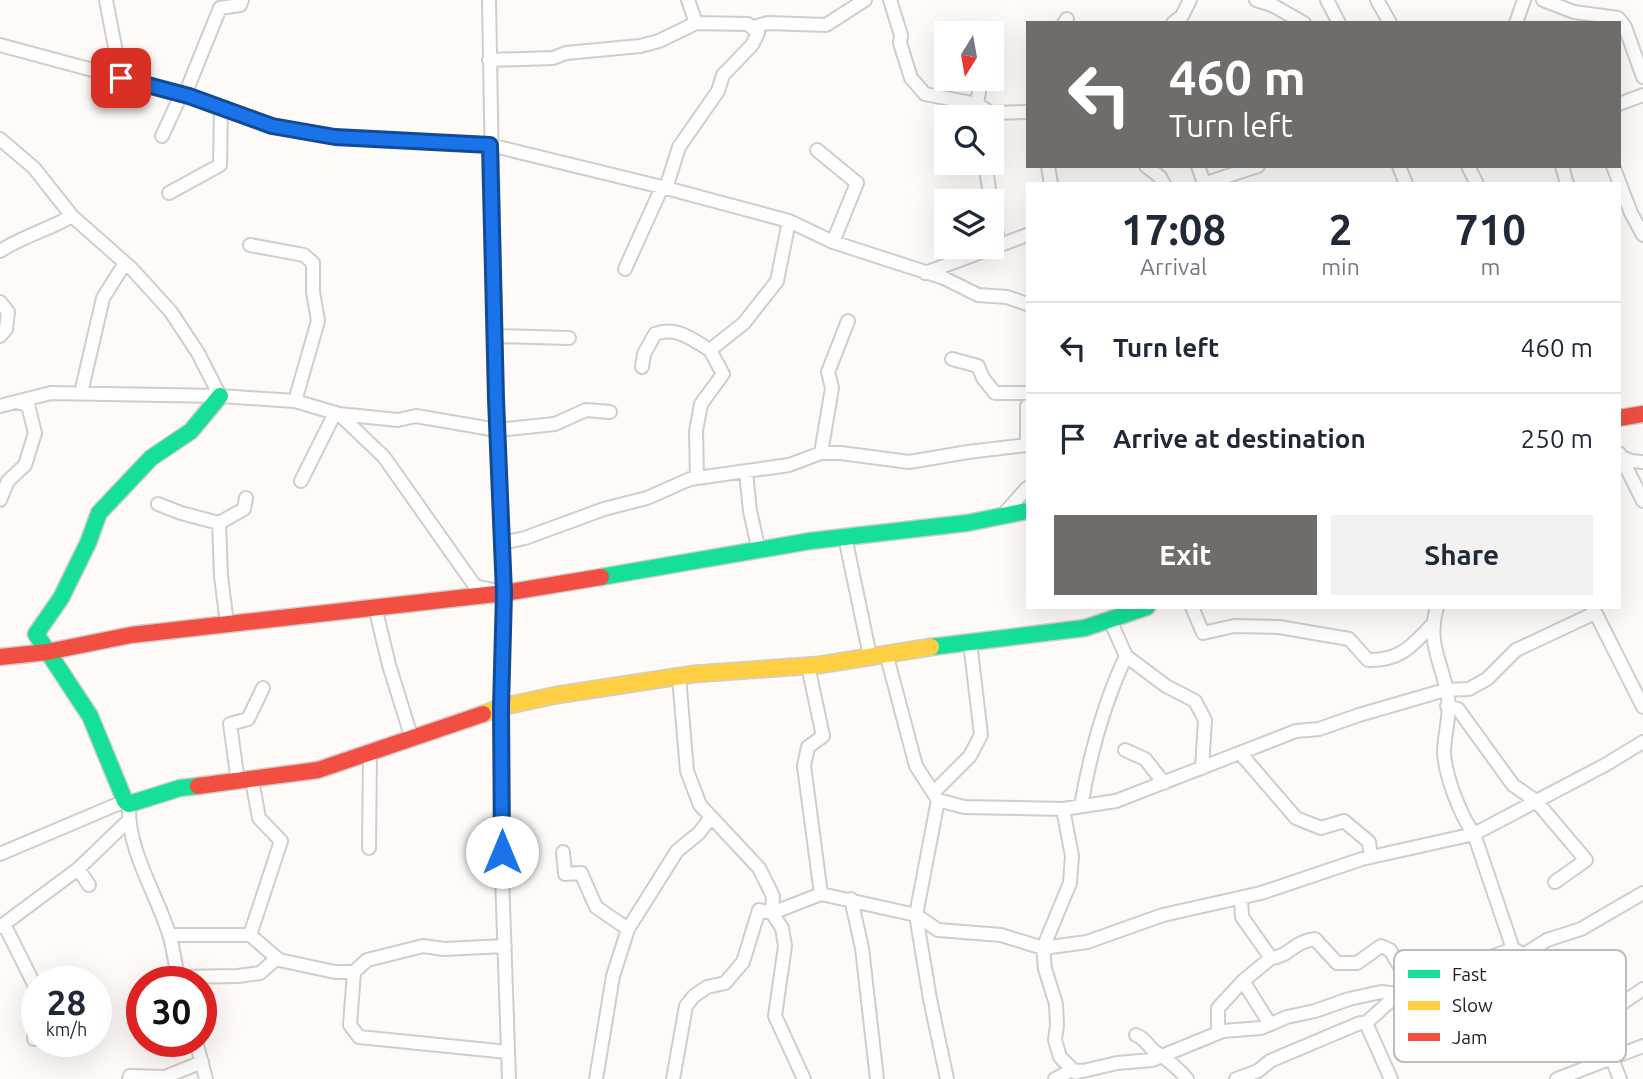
<!DOCTYPE html>
<html lang="en">
<head>
<meta charset="utf-8">
<style>
	:root { --surface:#fff; --page:#f2f2f3; --text:#1f2937; --muted:#747a83; --line:#e0e1e3; --accent:#6f6c6a }
	body { margin:0; font-family:Ubuntu,sans-serif; background:var(--page); color:var(--text); height:100vh; display:flex; flex-direction:column; font-size:26px; white-space:nowrap }
	* { box-sizing:border-box; margin:0 }
	p { font-size:23px; color:var(--muted) }
	.icon { flex:none; width:38px; height:38px; fill:none; stroke:currentColor; stroke-width:2; stroke-linecap:round; stroke-linejoin:round }
	.map { position:relative; flex:1; overflow:hidden }
	.details { position:absolute; left:1026px; top:182px; width:595px; height:427px; display:flex; flex-direction:column; background:var(--surface); border-radius:0px; box-shadow:0 7px 28px #0002 }
	.details>* { flex:none }
	.guide { position:absolute; left:1026px; top:21px; width:595px; height:147px; border-radius:0px; box-shadow:0 7px 28px #0002; background:#6f6c6a; color:#fff; overflow:hidden }
	.needle { width:46px; rotate:191deg }
	.fabs { position:absolute; left:934px; top:21px; display:grid; gap:14px }
	.fabs a { display:grid; place-items:center; width:70px; height:70px; border-radius:0px; background:var(--surface); box-shadow:0 7px 28px #0002; font-size:35px }
	.speed { position:absolute; left:21px; top:966px; display:flex; gap:14px; font-size:35px; font-weight:700; text-align:center }
	.speed>* { display:grid; place-content:center; width:91px; height:91px; border-radius:50%; background:var(--surface); box-shadow:0 7px 28px #0002; line-height:1 }
	.speed small { font-size:18px; font-weight:400 }
	.speed .limit { border:10px solid #d22; background:#fff; color:#111 }
	.pin { position:absolute; display:grid; place-items:center; width:60px; height:60px; color:#fff; margin:-30px; border-radius:14px; box-shadow:0 4px 10px #0006 }
	.me { position:absolute; width:77px; margin:-38px; rotate:0deg; stroke-linejoin:round; filter:drop-shadow(0 0 5px #0008) }
	.turn { display:flex; align-items:center; gap:24px; height:147px; padding:0 28px; font-size:32px }
	.turn .icon { width:91px; height:91px; stroke-width:2.5 }
	.turn b { display:block; font-size:49px; line-height:60px }
	.eta { display:flex; justify-content:space-evenly; align-items:center; height:119px; text-align:center }
	.eta b { font-size:42px; font-weight:600; line-height:49px }
	.cta { display:flex; gap:14px; margin-top:auto; padding:14px 28px }
	.cta a { flex:1; height:80px; border-radius:0px; background:var(--accent); color:#fff; font-size:28px; font-weight:600; line-height:80px; text-align:center }
	.cta a+a { background:var(--page); color:var(--text) }
	ul { padding:0; list-style:none }
	li { display:flex; align-items:center; gap:21px; height:91px; padding:0 28px; border-top:2px solid var(--line) }
	li div { flex:1 }
	li b { display:block; font-size:26px }
	li em { font-style:normal }
	.map>svg:first-child { display:block }
	.lines { fill:none; stroke-linecap:round; stroke-linejoin:round }
	.street-casing { stroke:#d0cdcb; stroke-width:16 }
	.fast-casing { stroke:#d0cdcb; stroke-width:19 }
	.slow-casing { stroke:#d0cdcb; stroke-width:19 }
	.jam-casing { stroke:#d0cdcb; stroke-width:19 }
	.street { stroke:#fffefe; stroke-width:12 }
	.fast { stroke:#16e098; stroke-width:16 }
	.slow { stroke:#ffcf43; stroke-width:16 }
	.jam { stroke:#f24e42; stroke-width:16 }
	.route-casing { stroke:#114b97; stroke-width:18 }
	.route { stroke:#1a73e8; stroke-width:12 }
	.key { fill:#fff; stroke:#bdbcbb; stroke-width:2 }
	.key-label { font-size:19px; fill:#23201d }
</style>
</head>
<body>
<div class="map">
<svg width="1643" height="1079" viewBox="0 0 1643 1079">
	<rect width="100%" height="100%" fill="#fdfaf8"/>
	<g class="lines">
		<defs>
			<path id="street" d="M106,0L121,78
				M489,0L496,399L504,593L501,707L502,876L509,1079
				M688,0L696,23
				M890,0L901,35L900,43L911,78L925,94L977,104L991,113L1027,112
				M1256,0L1272,5L1304,23
				M1327,0L1339,23
				M1377,0L1390,23
				M1543,0L1574,12L1618,18L1625,27L1643,77
				M1064,23L1067,19
				M1173,23L1182,16L1190,0
				M1516,23L1524,0
				M0,45L189,96L272,126L336,137L490,145L666,188L789,221L833,242L944,278L978,295L1007,297L1027,304
				M489,60L553,58L566,53L640,46L659,41L696,23L748,24L758,33
				M977,104L981,79
				M1619,104L1643,95
				M162,136L181,95L188,87L220,8L240,5L242,0
				M0,139L34,168L72,216L132,269L171,312L198,353L220,396
				M817,150L857,183L833,242
				M985,163L991,201
				M1048,166L1051,184
				M1146,166L1160,177L1164,184
				M1198,166L1204,183
				M1399,166L1406,184
				M1468,166L1477,184
				M1562,166L1567,184
				M1613,166L1631,213L1643,235
				M1203,184L1258,166
				M666,188L679,147L718,91L723,75L752,45L758,33L757,26L768,23L826,25L865,0
				M169,193L220,165L221,108
				M992,207L999,245
				M250,245L304,255L313,263V292L318,321L295,401
				M0,251C23,236 48,230 72,216
				M625,269L662,187
				M925,273L1027,235
				M0,302L8,312L6,329L0,336
				M495,336L569,338
				M952,359L978,366L983,378L995,393H1027
				M642,367L644,354L655,334C677,326 691,339 710,350
				M81,393L103,298L125,263
				M0,406L51,393L220,396L295,401L339,414L384,457L475,586L497,591
				M1027,406V441
				M339,414L398,420L416,416L497,430L555,424L586,410L610,412
				M821,453L832,388L828,372L848,321
				M1619,453L1643,501
				M1620,456L1631,461L1643,462
				M746,472L750,511L759,551
				M697,478L696,431L701,404L723,374L710,350L744,323L777,281L789,221
				M301,481L335,413
				M0,500L8,481L25,465L35,433L28,405L17,402
				M158,504L181,513L219,523L221,576L227,624
				M1002,516L1027,488
				M219,523L244,509L246,498
				M845,537L870,656
				M502,543L525,538L604,509L647,498L690,479L789,465L821,453H841L909,462L968,452L1027,445
				M375,607L389,665L412,739
				M1192,607L1203,633L1234,626L1279,627L1349,639L1368,660C1399,661 1411,647 1431,626
				M1437,607C1426,644 1443,663 1448,698C1451,715 1444,735 1444,752C1445,775 1460,815 1474,834L1513,949C1540,961 1577,995 1594,1020C1605,1037 1612,1060 1620,1079
				M1593,608L1643,707
				M886,653L916,766L938,800L916,915L930,999L947,1079
				M1126,656L1166,686L1195,701L1205,720L1202,768
				M808,666L823,736L808,747L804,766L821,894L916,915L938,930L1001,935L1043,948L1087,942L1163,915L1261,893L1362,859L1474,834L1605,765L1643,742
				M679,677L687,771L700,805L759,868L773,896L772,913L782,928L785,946L775,1016L804,1079
				M1447,706L1458,709L1513,785L1536,801L1586,860L1555,882
				M1125,750L1145,759L1164,783
				M1240,753L1296,818L1321,828L1344,821L1369,842L1371,857
				M238,782L230,724L248,719L263,688
				M934,792L970,756L981,735L970,642
				M938,800L964,807L1063,809L1116,801L1296,731L1319,729L1359,715L1445,690L1469,689L1487,679L1516,650L1595,613
				M129,804C127,850 155,890 169,934C174,949 175,966 179,982
				M1081,806C1090,754 1103,705 1126,656L1110,620
				M1063,809L1072,856L1070,883L1043,948L1045,969L1056,1004L1057,1025L1055,1040L1060,1057L1076,1073
				M369,848L370,753
				M563,852L565,874L581,873L596,907L628,929
				M0,854L125,801
				M78,869L89,885
				M1241,898L1242,917L1271,958C1291,956 1292,942 1315,939L1337,963H1357L1381,946L1390,950L1410,984
				M851,899L862,948L877,1079
				M4,924L37,990L34,1039
				M0,927L78,869L129,820
				M170,935H250L281,841L259,818L252,780
				M250,935L279,960L335,972H354L350,1025L359,1037L508,1052
				M1525,954L1547,940L1581,929L1643,893
				M354,972L367,960L423,946L444,949L505,946
				M178,977L238,976L260,973L277,958
				M1243,981L1271,958
				M1595,1022L1643,989
				M1366,1023L1391,1079
				M1218,1033V1008L1243,981L1270,1024
				M1136,1035C1147,1039 1148,1048 1157,1053C1168,1060 1178,1068 1187,1079
				M196,1041L206,1079
				M129,1079L130,1076L165,1077L202,1062
				M596,1079L613,976L628,929L677,851L699,833L711,817
				M673,1079L686,1006L694,996L707,987L725,983L743,962L759,910L772,913L821,894
				M1055,1079L1072,1070L1083,1071L1117,1063L1152,1060L1223,1031L1261,1028L1287,1017L1315,1011L1349,999L1381,992L1398,994
				M1236,1079L1258,1071L1270,1061L1360,1023H1366L1398,994L1420,979L1444,974L1513,949
				M1557,1079L1643,1046"/>
			<path id="fast" d="M601,577L810,541L967,523L1027,511
				M931,647L1085,628L1147,607
				M198,786L180,788L129,804L125,801L90,716L36,634L61,598L88,543L99,513L151,458L191,431L220,396"/>
			<path id="slow" d="M483,714L501,707L557,695L694,674L819,665L931,647"/>
			<path id="jam" d="M1619,418L1643,414
				M0,657L47,652L131,635L504,593L601,577
				M198,786L318,770L483,714"/>
		</defs>
		<use href="#street" class="street-casing"/>
		<use href="#fast" class="fast-casing"/>
		<use href="#slow" class="slow-casing"/>
		<use href="#jam" class="jam-casing"/>
		<use href="#street" class="street"/>
		<use href="#fast" class="fast"/>
		<use href="#slow" class="slow"/>
		<use href="#jam" class="jam"/>
	</g>
	<g class="lines">
		<defs>
			<path id="route" d="M121,78L189,96L272,126L335,137L490,145L496,399L504,593L501,707L502,852"/>
		</defs>
		<use href="#route" class="route-casing"/>
		<use href="#route" class="route"/>
	</g>
	<rect x="1394" y="950" width="232" height="112" rx="10" class="key"/>
	<rect x="1408" y="970" width="32" height="8" fill="#16e098"/>
	<rect x="1408" y="1001" width="32" height="9" fill="#ffcf43"/>
	<rect x="1408" y="1033" width="32" height="8" fill="#f24e42"/>
	<g class="key-label">
		<text x="1452" y="981">Fast</text>
		<text x="1452" y="1012">Slow</text>
		<text x="1452" y="1044">Jam</text>
	</g>
</svg>
<div class="fabs">
<a><svg class="needle" viewBox="-14 -14 28 28"><path d="M0-13l5 13h-10z" fill="#e53935"/><path d="M0 13l5-13h-10z" fill="#747a83"/></svg></a>
<a><svg class="icon" aria-label="search" viewBox="0 0 24 24"><circle cx="10" cy="10" r="6"/><path d="M15 15l6 6"/></svg></a>
<a><svg class="icon" aria-label="layers" viewBox="0 0 24 24"><path d="M12 4l9 5-9 5-9-5zM3 14l9 5 9-5"/></svg></a>
</div>
<div class="speed"><div>28<small>km/h</small></div><div class="limit">30</div></div>
<div class="pin" style="left:121px;top:78px;background:#d93025"><svg class="icon" aria-label="arrive" viewBox="0 0 24 24"><path d="M6 21V4h12l-3 4 3 4H6"/></svg></div>
<svg class="me" style="left:502px;top:852px" viewBox="-20 -20 40 40"><circle r="19" fill="#fff"/><path d="M0-13L10 11 0 6-10 11z" fill="#1a73e8"/></svg>
<div class="guide">
<div class="turn"><svg class="icon" aria-label="left" viewBox="0 0 24 24"><path d="M17 20v-9H6M10 6l-5 5 5 5"/></svg><div><b>460 m</b>Turn left</div></div>
</div>
<section class="details">
<div class="eta">
<div><b>17:08</b><p>Arrival</p></div>
<div><b>2</b><p>min</p></div>
<div><b>710</b><p>m</p></div>
</div>
<ul>
<li><svg class="icon" aria-label="left" viewBox="0 0 24 24"><path d="M17 20v-9H6M10 6l-5 5 5 5"/></svg><div><b>Turn left</b></div><em>460 m</em></li>
<li><svg class="icon" aria-label="arrive" viewBox="0 0 24 24"><path d="M6 21V4h12l-3 4 3 4H6"/></svg><div><b>Arrive at destination</b></div><em>250 m</em></li>
</ul>
<div class="cta"><a>Exit</a><a>Share</a></div>
</section>
</div>
</body>
</html>
